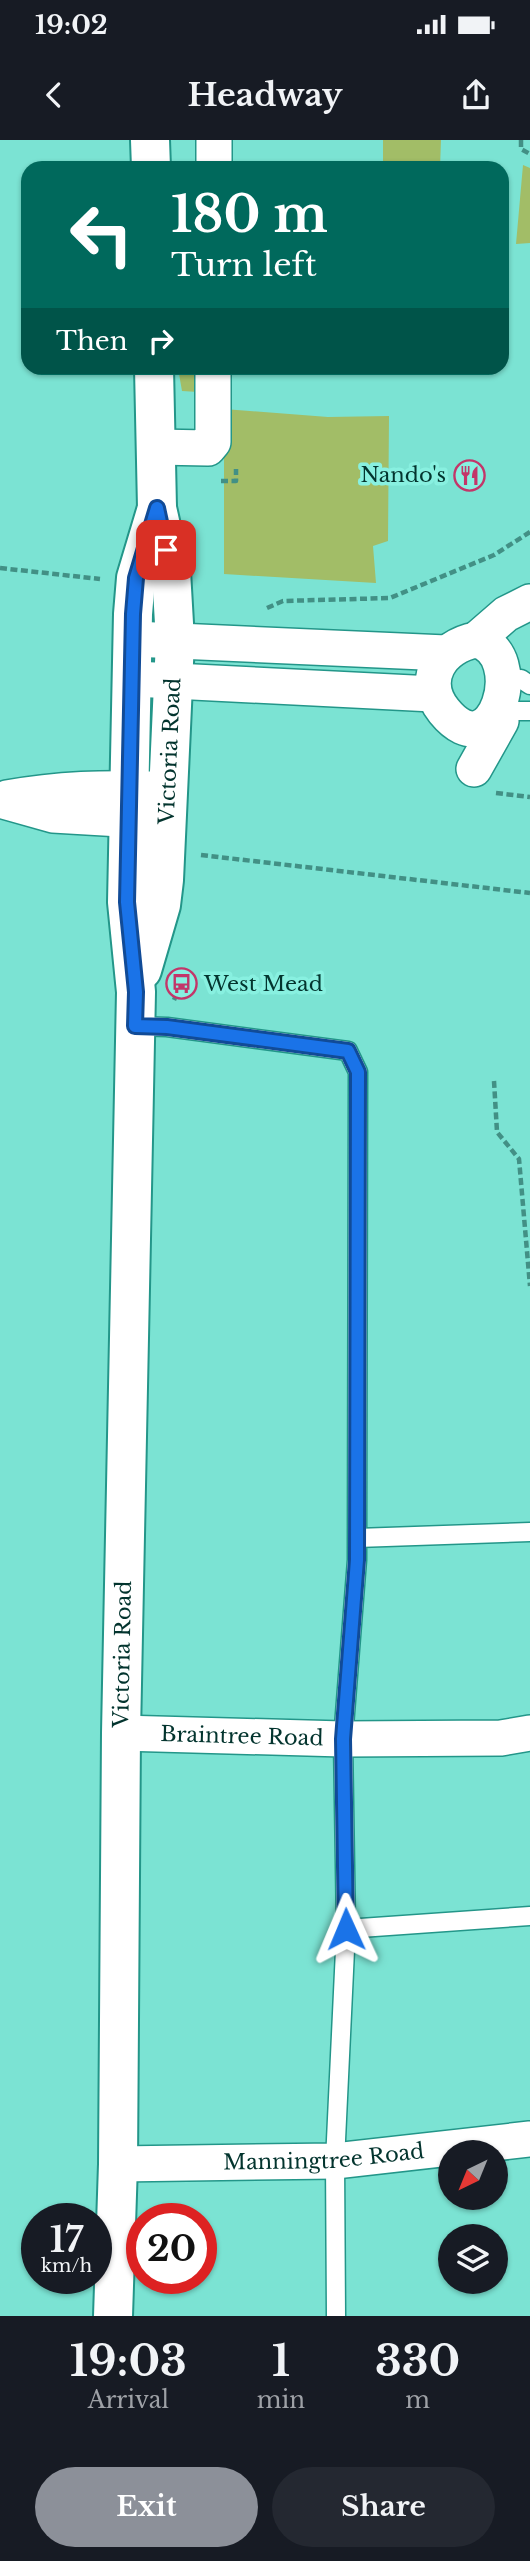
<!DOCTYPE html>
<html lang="en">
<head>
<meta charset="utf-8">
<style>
	:root { --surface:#171b24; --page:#242831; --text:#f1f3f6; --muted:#9ea1a6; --accent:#8c9099 }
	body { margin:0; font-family:"Libre Baskerville",serif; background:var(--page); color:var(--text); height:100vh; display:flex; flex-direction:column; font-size:26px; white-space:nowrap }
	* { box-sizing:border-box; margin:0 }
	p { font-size:23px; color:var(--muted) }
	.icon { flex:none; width:38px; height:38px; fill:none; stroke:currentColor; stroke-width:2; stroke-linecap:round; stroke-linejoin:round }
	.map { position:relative; height:2176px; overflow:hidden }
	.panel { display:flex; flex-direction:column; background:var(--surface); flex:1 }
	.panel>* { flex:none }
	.hud { position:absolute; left:21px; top:21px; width:488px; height:214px; border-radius:21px; box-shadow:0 2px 5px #0004; background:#00695c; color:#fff; overflow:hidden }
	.needle { width:46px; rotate:223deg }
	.controls { position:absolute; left:438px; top:2000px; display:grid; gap:14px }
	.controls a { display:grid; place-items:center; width:70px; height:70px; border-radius:50%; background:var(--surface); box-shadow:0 2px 5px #0004; font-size:35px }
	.speed { position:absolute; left:21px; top:2063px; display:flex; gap:14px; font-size:35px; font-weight:700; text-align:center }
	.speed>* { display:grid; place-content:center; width:91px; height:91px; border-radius:50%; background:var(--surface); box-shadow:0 2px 5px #0004; line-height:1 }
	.speed small { font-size:18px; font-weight:400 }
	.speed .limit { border:10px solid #d22; background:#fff; color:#111 }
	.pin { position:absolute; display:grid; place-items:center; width:60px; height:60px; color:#fff; margin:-30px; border-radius:14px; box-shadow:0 4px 10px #0006 }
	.me { position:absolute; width:77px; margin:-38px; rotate:359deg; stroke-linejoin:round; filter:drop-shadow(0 0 5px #0008) }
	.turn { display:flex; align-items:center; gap:24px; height:147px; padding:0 35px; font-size:32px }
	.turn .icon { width:91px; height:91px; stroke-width:2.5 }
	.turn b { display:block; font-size:49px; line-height:60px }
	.then { display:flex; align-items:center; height:66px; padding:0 35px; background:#0003; gap:14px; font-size:26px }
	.eta { display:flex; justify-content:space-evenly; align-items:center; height:119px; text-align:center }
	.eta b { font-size:42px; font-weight:800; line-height:49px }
	.action { display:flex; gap:14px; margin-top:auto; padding:14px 35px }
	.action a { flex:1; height:80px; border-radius:42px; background:var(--accent); color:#fff; font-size:28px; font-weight:800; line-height:80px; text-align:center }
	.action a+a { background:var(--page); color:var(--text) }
	.status { display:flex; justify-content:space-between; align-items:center; height:49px; padding:0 35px; background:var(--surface); direction:ltr }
	.status svg { height:19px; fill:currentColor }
	header { display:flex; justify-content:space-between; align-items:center; height:91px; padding:0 35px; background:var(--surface); font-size:32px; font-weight:800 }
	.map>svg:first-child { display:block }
	.green { fill:#a2bd67 }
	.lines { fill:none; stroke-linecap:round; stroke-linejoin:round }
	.service-casing { stroke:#239689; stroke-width:21 }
	.minor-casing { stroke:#239689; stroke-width:38 }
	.tertiary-casing { stroke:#239689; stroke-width:42 }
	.path { stroke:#429085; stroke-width:4.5; stroke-dasharray:7 3.5; stroke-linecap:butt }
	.service { stroke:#fff; stroke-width:18 }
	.minor { stroke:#fff; stroke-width:35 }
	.tertiary { stroke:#fff; stroke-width:38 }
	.route-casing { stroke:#114b97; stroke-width:18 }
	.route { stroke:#1a73e8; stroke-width:12 }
	.labels { text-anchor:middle; stroke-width:7; stroke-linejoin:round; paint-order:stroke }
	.poi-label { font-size:21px; fill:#03342e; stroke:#88f0e0; text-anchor:end }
	.street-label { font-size:21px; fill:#03342e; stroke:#88f0e0 }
</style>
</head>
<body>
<div class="status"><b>19:02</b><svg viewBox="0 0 49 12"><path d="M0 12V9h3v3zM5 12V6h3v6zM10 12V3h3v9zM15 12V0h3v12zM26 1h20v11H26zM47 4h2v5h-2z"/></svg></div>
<header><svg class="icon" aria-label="back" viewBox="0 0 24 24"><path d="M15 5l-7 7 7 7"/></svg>Headway<svg class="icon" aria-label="share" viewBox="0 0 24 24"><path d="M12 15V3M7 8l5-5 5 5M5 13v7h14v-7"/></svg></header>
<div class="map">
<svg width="530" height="2176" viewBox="0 0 530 2176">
	<rect width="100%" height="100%" fill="#7be3d3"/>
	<path class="green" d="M383,0H441L440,28H383Z
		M523,25L530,28V103L516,104Z
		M178,228H199L198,252L182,251Z
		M224,269L328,277L389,276L388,401L373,406L376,443L224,434Z"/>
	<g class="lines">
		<defs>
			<path id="service" d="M521,539L530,545
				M512,571H530
				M135,886L167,887L348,911L358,932L357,1420L343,1599L346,1789L335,2021L336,2176
				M357,1398L530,1392
				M346,1789L530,1776"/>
			<g id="minor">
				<path d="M214,28V0"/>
				<path d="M156,307L208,308L213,302V228"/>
				<path d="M133,499L446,513"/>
				<path d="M476,500C530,512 495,634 444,571C419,540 441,506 476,500Z"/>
				<path d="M476,500L506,474L530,462"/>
				<path d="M134,539L433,554"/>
				<path d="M474,629L501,581"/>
				<path d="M7,658C61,648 102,648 157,649"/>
				<path d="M0,660L53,675L155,681"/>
				<path id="s1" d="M121,1593L343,1599L501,1598L530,1593"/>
				<path id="s2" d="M118,2024L335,2021L530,1999"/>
			</g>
			<g id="tertiary">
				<path d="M150,0L151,28"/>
				<path id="s3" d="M142,830L161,765L164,740L175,501L171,431L157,368L154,228"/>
				<path id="s4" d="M113,2176L118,2024L121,1593L136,852L127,762L133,474L136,438L157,368"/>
			</g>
		</defs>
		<use href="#service" class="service-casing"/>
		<use href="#minor" class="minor-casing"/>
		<use href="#tertiary" class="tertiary-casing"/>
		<path class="path" d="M521,0V9L530,14
			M221,341H236V329
			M0,428L100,439
			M267,468L283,461L390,458L494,415L530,392
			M496,653L530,657
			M201,715L530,753
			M174,860L181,844L178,836
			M494,941L497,992L519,1019L530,1146"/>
		<use href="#service" class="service"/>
		<use href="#minor" class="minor"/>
		<use href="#tertiary" class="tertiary"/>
	</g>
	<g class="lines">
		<defs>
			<path id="route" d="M166,410L157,368L136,438L133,474L127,762L136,852L135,886L167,887L348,911L358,932L357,1420L343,1599L346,1789"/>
		</defs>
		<use href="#route" class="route-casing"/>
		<use href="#route" class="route"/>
	</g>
	<defs>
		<symbol id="restaurant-ring" viewBox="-11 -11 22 22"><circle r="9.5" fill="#88f0e0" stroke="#c33669" stroke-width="1.5"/><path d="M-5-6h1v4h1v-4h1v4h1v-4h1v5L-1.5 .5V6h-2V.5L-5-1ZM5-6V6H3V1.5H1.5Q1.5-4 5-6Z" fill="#c33669"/></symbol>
		<symbol id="bus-ring" viewBox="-11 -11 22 22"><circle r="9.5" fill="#88f0e0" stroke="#c33669" stroke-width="1.5"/><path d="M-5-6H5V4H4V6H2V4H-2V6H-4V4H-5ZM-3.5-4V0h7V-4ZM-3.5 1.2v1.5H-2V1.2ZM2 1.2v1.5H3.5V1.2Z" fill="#c33669"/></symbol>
	</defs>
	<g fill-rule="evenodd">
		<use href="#restaurant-ring" x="452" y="318" width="35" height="35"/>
		<use href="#bus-ring" x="164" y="826" width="35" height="35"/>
	</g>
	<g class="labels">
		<g class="poi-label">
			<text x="446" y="342">Nando's</text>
			<text x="204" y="851" text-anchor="start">West Mead</text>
		</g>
		<g class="street-label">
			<text dy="7" stroke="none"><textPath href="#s3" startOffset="222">Victoria Road</textPath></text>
			<text dy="7" stroke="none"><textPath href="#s4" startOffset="662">Victoria Road</textPath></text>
			<text dy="7" stroke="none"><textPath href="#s1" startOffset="121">Braintree Road</textPath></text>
			<text dy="7" stroke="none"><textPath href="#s2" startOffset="206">Manningtree Road</textPath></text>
		</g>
	</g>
</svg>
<div class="controls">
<a><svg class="needle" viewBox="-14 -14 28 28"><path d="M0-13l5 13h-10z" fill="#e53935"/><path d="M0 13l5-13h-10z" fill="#9ea1a6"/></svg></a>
<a><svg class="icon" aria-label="layers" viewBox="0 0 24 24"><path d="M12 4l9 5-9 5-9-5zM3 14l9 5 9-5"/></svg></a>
</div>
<div class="speed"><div>17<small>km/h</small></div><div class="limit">20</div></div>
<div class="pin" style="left:166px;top:410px;background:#d93025"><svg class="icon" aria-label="arrive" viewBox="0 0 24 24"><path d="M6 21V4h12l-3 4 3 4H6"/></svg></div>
<svg class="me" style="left:346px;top:1789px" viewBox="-20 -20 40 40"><path d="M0-17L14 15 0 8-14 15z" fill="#1a73e8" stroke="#fff" stroke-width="4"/></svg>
<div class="hud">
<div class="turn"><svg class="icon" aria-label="left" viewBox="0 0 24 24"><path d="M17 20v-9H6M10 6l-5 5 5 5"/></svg><div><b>180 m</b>Turn left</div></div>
<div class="then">Then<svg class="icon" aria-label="right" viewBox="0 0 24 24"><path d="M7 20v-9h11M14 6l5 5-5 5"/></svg></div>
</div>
</div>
<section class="panel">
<div class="eta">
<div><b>19:03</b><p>Arrival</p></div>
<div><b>1</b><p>min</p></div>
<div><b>330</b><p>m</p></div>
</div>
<div class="action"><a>Exit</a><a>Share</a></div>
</section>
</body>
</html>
